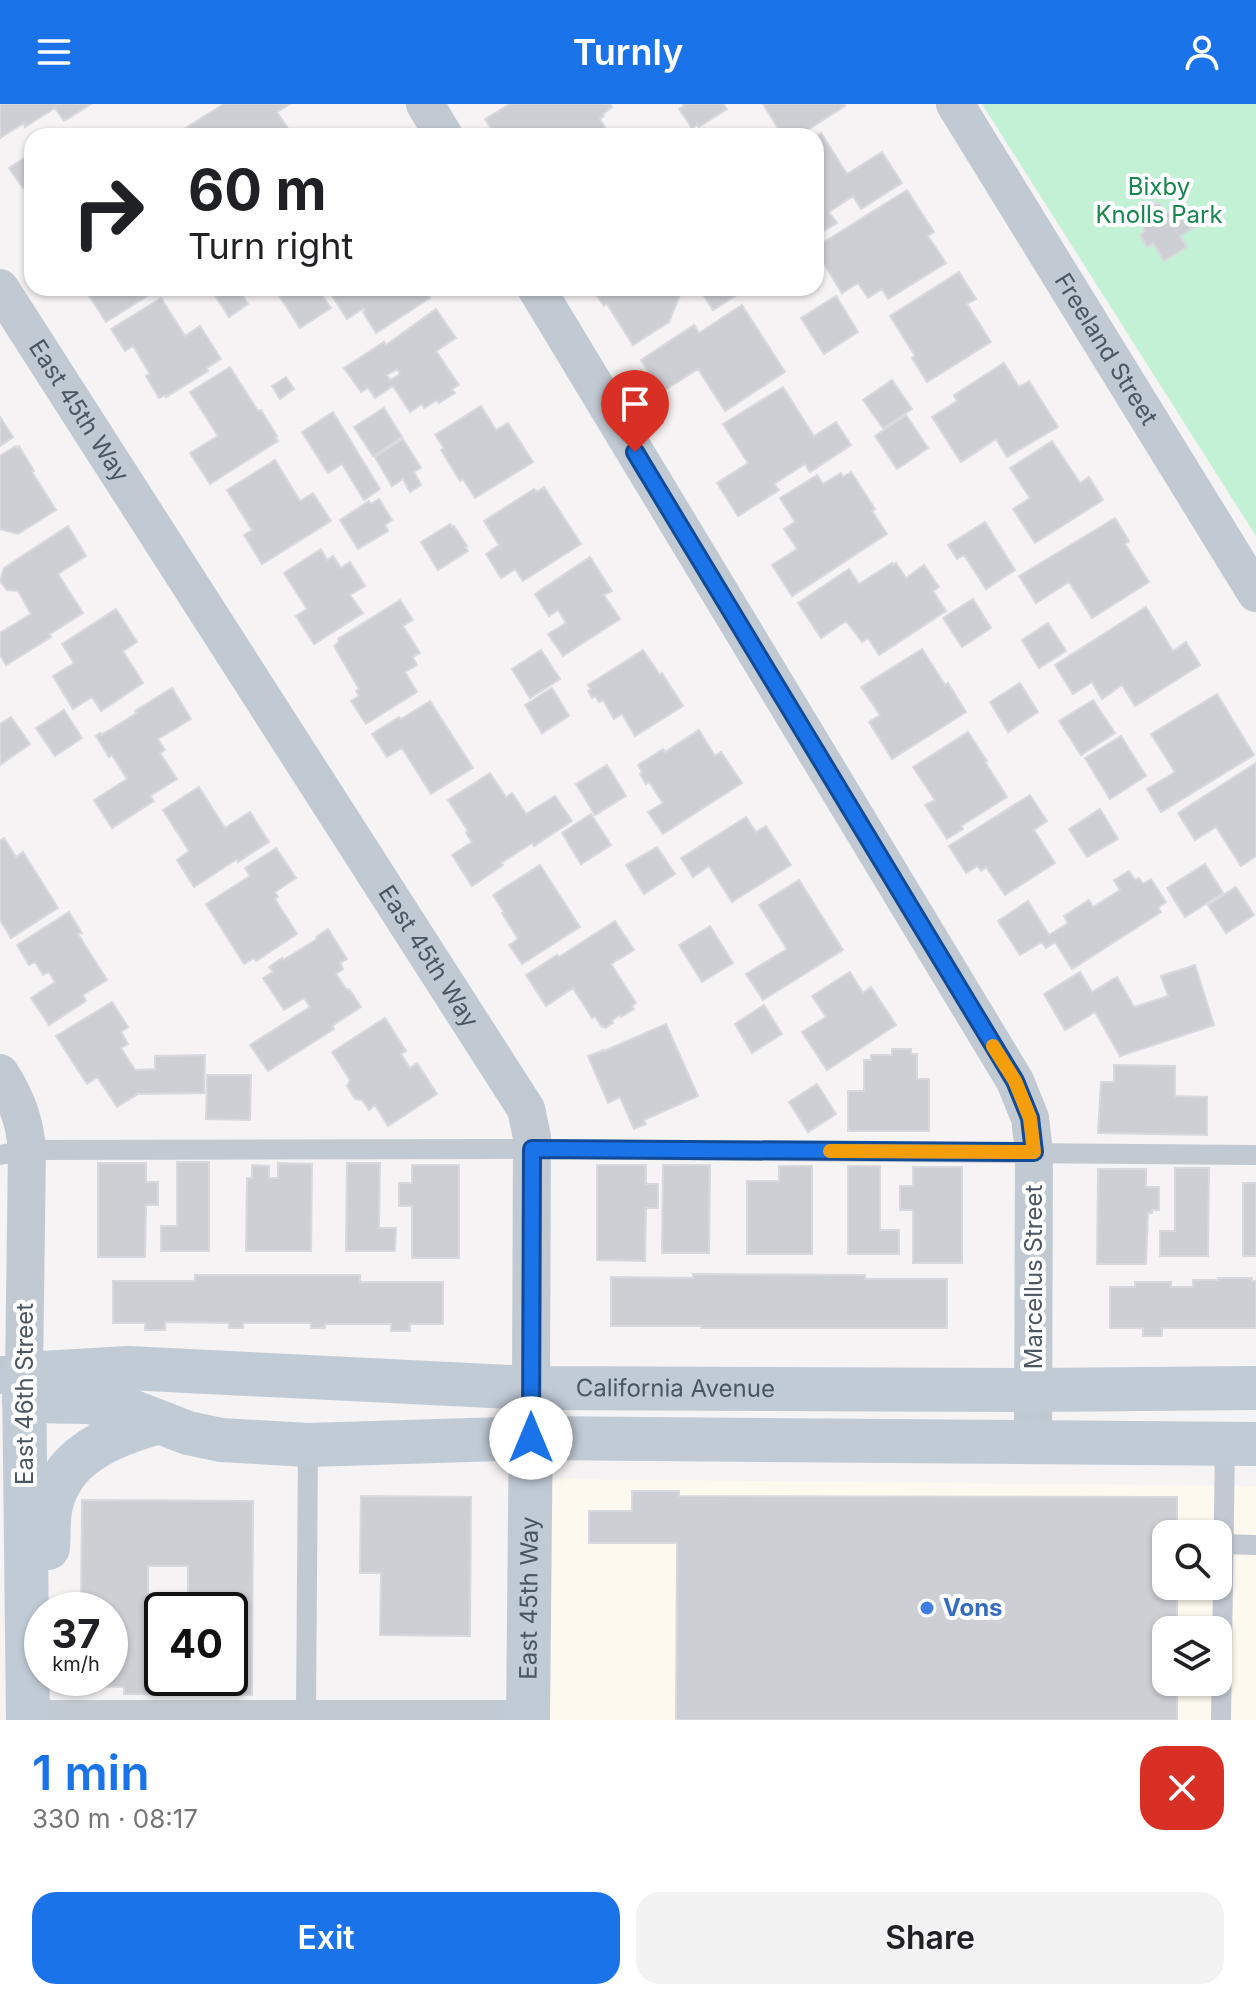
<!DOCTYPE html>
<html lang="en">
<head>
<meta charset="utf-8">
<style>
	:root { --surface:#fff; --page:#f2f2f2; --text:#202124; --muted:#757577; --accent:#1a73e8 }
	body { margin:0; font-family:Inter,sans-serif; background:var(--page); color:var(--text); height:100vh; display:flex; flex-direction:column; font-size:30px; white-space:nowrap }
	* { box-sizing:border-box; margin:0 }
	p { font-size:26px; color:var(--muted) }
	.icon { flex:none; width:44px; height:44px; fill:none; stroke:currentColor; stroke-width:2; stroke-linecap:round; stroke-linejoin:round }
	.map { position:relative; height:1616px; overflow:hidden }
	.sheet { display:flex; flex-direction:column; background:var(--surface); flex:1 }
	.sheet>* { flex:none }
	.top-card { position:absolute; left:24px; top:24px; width:800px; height:168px; border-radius:24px; box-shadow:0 2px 6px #0004; background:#fff; color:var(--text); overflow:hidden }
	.buttons { position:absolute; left:1152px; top:1416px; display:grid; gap:16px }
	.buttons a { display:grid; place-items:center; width:80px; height:80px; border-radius:16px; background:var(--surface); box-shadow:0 2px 6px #0004; font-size:40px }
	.speed { position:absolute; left:24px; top:1488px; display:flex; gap:16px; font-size:40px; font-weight:700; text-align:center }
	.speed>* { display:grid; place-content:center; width:104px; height:104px; border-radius:50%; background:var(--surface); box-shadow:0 2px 6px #0004; line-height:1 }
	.speed small { font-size:20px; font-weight:400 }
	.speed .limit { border:4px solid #111; border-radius:12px; background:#fff; color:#111 }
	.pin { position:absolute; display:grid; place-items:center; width:68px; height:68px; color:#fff; margin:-82px -34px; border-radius:50% 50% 50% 0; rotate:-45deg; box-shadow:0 0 8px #0007 }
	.pin .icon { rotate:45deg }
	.me { position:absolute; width:88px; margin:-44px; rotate:0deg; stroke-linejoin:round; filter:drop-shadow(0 0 6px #0008) }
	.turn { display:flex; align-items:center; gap:28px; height:168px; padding:0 32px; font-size:36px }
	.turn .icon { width:104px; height:104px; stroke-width:2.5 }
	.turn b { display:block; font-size:56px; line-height:68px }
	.round { display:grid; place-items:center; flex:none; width:84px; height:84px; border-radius:24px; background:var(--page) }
	.summary { display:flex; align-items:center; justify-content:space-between; height:136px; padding:0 32px }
	h1 { font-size:48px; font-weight:600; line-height:60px; color:var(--accent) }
	.button { display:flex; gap:16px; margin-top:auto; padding:16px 32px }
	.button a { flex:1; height:92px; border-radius:24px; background:var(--accent); color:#fff; font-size:32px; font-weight:600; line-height:92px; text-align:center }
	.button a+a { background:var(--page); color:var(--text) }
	header { display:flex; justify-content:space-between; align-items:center; height:104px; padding:0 32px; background:var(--accent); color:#fff; font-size:36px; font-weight:600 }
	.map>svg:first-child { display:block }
	.commercial { fill:#fdf9ef; fill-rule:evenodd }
	.green { fill:#c3f1d5 }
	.building { fill:#cdcfd5; stroke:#d7d9de; stroke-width:2; fill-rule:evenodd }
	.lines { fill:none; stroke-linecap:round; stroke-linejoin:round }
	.lane { stroke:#c1cad2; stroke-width:20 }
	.street { stroke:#c1cad2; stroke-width:38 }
	.secondary { stroke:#c1cbd6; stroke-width:44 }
	.route-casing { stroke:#114b97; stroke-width:20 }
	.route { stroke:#1a73e8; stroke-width:14 }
	.slow { stroke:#f59e0b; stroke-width:14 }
	.shop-dot { fill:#3f7fe0; stroke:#fff; stroke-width:3 }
	.labels { text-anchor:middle; stroke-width:8; stroke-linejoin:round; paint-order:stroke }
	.park-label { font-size:24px; fill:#17864f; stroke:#fff }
	.street-label { font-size:24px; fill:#4a5661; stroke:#fff }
	.shop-label { font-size:24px; font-weight:bold; fill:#366cbe; stroke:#fff; text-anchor:start }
</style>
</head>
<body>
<header><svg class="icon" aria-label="menu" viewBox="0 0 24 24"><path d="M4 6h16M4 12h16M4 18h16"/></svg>Turnly<svg class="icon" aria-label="person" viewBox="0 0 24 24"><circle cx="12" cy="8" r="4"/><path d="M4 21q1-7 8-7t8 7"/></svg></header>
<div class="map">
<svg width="1256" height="1616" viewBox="0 0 1256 1616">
	<rect width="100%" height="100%" fill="#f5f3f3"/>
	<path class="commercial" d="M551,1375L1256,1382V1616H550ZM1166,1430H1218V1482H1166ZM1166,1526H1218V1578H1166Z"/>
	<path class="green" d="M982,0H1256V432Z"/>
	<path class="building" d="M0,0H91L64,17L55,4L25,23L24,19L0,34Z
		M224,0H290L277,8L293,32H181L179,28Z
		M510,0H610L612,3L603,10L604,12L600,15L610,32H496L485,15Z
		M683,0H723L727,5L699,23L697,20L692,24L679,5L684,2Z
		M763,0H843L845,2L798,32H783Z
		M821,29L847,70L882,48L902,79L861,105L853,92L829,108L837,119L817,131L816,33Z
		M32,49V90L27,82L23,84L9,64Z
		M907,86L934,128L928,132L946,159L888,195L882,185L868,194L858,179L842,189L816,147V143Z
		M1152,96L1155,101L1159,99L1166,109L1184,97L1198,121L1180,132L1187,143L1164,157L1153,139L1147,143L1140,131L1145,127L1136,112L1149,104L1146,100Z
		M959,168L976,195L967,200L991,238L927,278L912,254L915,252L890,212Z
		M91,184H160L106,218L86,187Z
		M210,184H238L248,200L229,213Z
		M287,184H317L331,204L300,224L278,190Z
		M334,184H424L430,194L376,229L363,208L365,206L364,204L347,215L329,187Z
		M592,184H676L680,191L669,218L633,241L607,200L604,202Z
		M699,184H748L713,206Z
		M836,192L858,228L824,250L801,214Z
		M161,194L185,232L200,222L221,255L207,264L208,267L166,293L165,291L159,294L146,272L150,270L133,242L125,247L111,225Z
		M742,201L785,268L725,307L698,265L662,288L641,256L694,221L699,229Z
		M436,205L456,234L436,247L459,281L452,285L455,289L439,299L437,296L424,304L422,300L410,308L393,282L375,294L368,284L361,288L344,264L384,238L386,241ZM397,265L400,270L390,276L387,271Z
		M1004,259L1019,283L1029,277L1058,323L1007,353L996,335L961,358L932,313L957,297L954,291Z
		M230,263L258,307L261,306L277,332L275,333L278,337L210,380L190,349L218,332L190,288Z
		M286,273L294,285L280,295L272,282Z
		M892,276L912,305L883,324L863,296Z
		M783,283L814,332L836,318L851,341L810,368L805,360L774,380L779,386L738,412L717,379L748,359L723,320Z
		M481,302L496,326L508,319L533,358L475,394L463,375L460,377L441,346L444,344L435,331Z
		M384,304L402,333L373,352L354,323Z
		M333,308L380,385L364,396L342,360L328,369L302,328Z
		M906,311L928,344L897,365L875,332Z
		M0,313L13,333L0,342Z
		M403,335L421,364L414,368L421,381L410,388L403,375L392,382L375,353Z
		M1052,337L1080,379L1089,373L1103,396L1035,439L1013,405L1030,394L1010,364Z
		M16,342L17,344L19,342L34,367L32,368L56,406L18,430L0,425V352Z
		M275,356L300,397L313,389L331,417L262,460L244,431L252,426L227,386Z
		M851,368L875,405L872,407L887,430L792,492L772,461L797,445L784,425L795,418L780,394L817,371L823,380L841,369L843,373Z
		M544,383L581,440L523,477L515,465L501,474L486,450L499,441L484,417L534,385L537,388Z
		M379,395L392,416L385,421L388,427L358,445L340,416L369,397L371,400Z
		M1115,414L1129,437L1125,440L1149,478L1092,514L1069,478L1036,499L1019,472Z
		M985,418L1015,466L986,485L964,451L957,455L948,441Z
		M450,420L452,423L454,422L467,442L465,443L468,447L438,466L421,438Z
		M68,422L86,452L58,470L83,509L50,530L51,533L6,561L0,551V529L31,510L18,487L7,486L0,477L4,464Z
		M321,445L327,456L333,452L341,464L350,458L365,482L350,491L363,509L314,540L296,512L307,505L284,469Z
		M590,453L612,487L604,491L620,515L563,552L548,530L566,519L558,506L549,512L535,490Z
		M892,459L893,461L896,459L906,474L924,461L939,483L933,487L946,507L879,551L868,534L862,538L846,517L821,534L798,499L849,465L859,480Z
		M973,495L991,524L962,543L943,514Z
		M400,496L413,516L403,522L420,549L413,553L417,561L405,568L417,588L366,620L351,597L359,592L356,587L359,585L334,542L339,538L338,535Z
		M1146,503L1173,547L1186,538L1200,561L1135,602L1122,581L1102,595L1092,578L1073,590L1055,561Z
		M116,505L137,538L123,547L143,579L101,607L92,593L73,605L53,572L74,559L62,540Z
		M1048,519L1066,547L1039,564L1022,536Z
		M922,545L945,581L948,579L966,608L892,655L869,618L880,611L861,583Z
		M541,546L560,575L530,594L512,565Z
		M643,546L660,571L662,569L683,602L635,632L622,610L614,615L603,596L599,598L595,592L592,594L588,587L591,585L588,581Z
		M1020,579L1038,608L1008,628L990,598Z
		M172,584L191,615L158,635L165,646L160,649L177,675L150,692L154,697L112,724L94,696L127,675L112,651L109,653L96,632L100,629L101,631L137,609L135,607Z
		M552,584L569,612L542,629L525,601Z
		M1217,590L1254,651L1161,708L1147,685L1175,668L1151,630Z
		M1093,596L1115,629L1081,651L1059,617Z
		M430,597L473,664L431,690L402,644L387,653L372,630L399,613L401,615Z
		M64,606L82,634L55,652L36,624Z
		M11,613L30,640L0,661V620Z
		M699,626L715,652L721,648L742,679L663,730L648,708L663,699L649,678L646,680L640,670L642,668L638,661L663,645L665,648Z
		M968,628L987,657L985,658L1007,693L961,722L963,725L947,735L925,701L935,696L913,663Z
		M1121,632L1146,672L1110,695L1085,654Z
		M1256,659V752L1241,762L1216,723L1195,736L1178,709Z
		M607,661L626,692L595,711L576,680Z
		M490,669L506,693L512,689L526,710L555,692L572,717L534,742L532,739L501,759L503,761L472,782L452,751L472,738L466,729L468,727L448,696Z
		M199,683L225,724L250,708L269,738L238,758L237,755L194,783L177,756L189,747L163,706Z
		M1030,691L1047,717L1034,726L1055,759L1005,791L986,763L981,767L978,762L966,769L949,742Z
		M1100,705L1118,735L1087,753L1069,725Z
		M591,710L611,741L581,760L562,729Z
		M746,713L756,728L766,722L791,761L732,798L709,762L693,773L681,754Z
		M4,734L16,753L23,748L58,804L11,834L0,816V737Z
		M657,743L675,770L644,790L626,761Z
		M276,744L296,774L275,788L278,793L275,795L297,830L256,857L254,854L244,860L206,800L250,772L245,764Z
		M1205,760L1223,789L1185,813L1167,784Z
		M540,761L580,823L522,860L509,841L518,835L502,809L504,808L493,791Z
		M1129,767L1135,776L1139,774L1143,780L1151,775L1166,798L1158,804L1161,808L1072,865L1055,838L1046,844L1042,838L1020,851L998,817L1028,797L1049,831L1068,819L1064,812L1089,796L1093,803L1120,786L1114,776Z
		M799,776L843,846L763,896L746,870L787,845L759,801Z
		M1236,783L1254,811L1226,829L1208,801Z
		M69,808L82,829L78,830L107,876L83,891L86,897L49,921L31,894L55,878L49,868L43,871L35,858L29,861L17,841Z
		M615,817L634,846L611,860L636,899L632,902L634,905L621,913L620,911L612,916L613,919L605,924L603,922L602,923L595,912L592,914L573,884L546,902L526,871L557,851L559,853Z
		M710,822L733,859L702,878L679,841Z
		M328,825L347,855L340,859L343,865L336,870L347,886L349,885L361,903L332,922L334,925L268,967L250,941L310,903L304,894L284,906L263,874L273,868L269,863L282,854L283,856L317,835L316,833Z
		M1195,861L1214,921L1120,952L1095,908L1065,926L1044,890L1080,868L1092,888L1117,873L1134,903L1168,892L1161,872Z
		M850,868L863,889L871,883L896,921L827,966L802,928L826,913L812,892Z
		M112,898L128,923L121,928L128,940L121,944L135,966L155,965V952L205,951L204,989L138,990L117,1003L97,973L87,980L56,932Z
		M764,901L782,930L752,949L735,920Z
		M385,914L406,947L401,950L410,964L417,959L437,990L388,1022L375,1001L369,1006L362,996L355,995L347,982L350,976L332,948Z
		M666,920L698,992L644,1016L646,1020L634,1025L620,993L608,999L588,952L604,946V947Z
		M892,945H911V950H917V975H929V1027H848V987H864V956H871V951H892Z
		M1114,961L1175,962V992L1207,993V1031L1098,1029L1101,978H1114Z
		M207,971H251L250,1016L206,1015Z
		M817,980L836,1010L808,1028L789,998Z
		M177,1058H209V1147H161V1122H177Z
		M98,1059H146V1078H158V1101H146L145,1153H98Z
		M278,1059L312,1060L311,1147H246L247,1074H252V1061L269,1062V1074H278Z
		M347,1059H380L379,1124H396L395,1147H346Z
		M412,1061H459V1154H412V1102H399V1079H412Z
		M597,1061H646V1080H658V1104H646L645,1157L597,1156Z
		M663,1061H710L709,1149H662Z
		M779,1062H812V1150H747V1077H779Z
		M848,1062H880V1126H899V1150H848Z
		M913,1063H962V1159H913V1106H900V1082H913Z
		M1175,1064H1209L1208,1152H1160V1127H1175Z
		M1098,1065H1146V1083H1159V1106H1152V1109H1148L1146,1160H1097Z
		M1243,1079H1256V1152H1243Z
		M693,1170L865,1171V1175H947V1224H701V1222H611V1173L693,1174Z
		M195,1171H360V1178H443V1220H410V1227H391V1220H325V1224H311V1219H243V1224H229V1219L165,1218V1226H145V1219H113V1177H195Z
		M1218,1174H1252V1177H1256V1224H1162V1232H1143V1224H1110V1183H1135V1178H1171V1183H1193V1176H1218Z
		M632,1387H679V1392L1177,1393V1430H1166V1482H1177V1526H1166V1578H1177V1616H676L677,1439H589V1407H632Z
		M361,1392L471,1393L470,1532L380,1531L381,1469H360Z
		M82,1396L253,1397L252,1591L124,1590V1583L81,1582V1574H110V1506H81ZM148,1462H188V1506H230V1574H162V1525H148Z"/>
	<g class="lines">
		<path class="lane" d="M0,1051L27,1046L532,1045L1256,1051
			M1222,1440L1256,1441
			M28,1606H529
			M306,1606L308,1341
			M1221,1616L1225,1340"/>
		<g class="street">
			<path d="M425,0L444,32"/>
			<path id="s1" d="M955,0L1256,489"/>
			<path id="s2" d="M0,184L526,1005L532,1033L531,1284"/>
			<path d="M536,184L1015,977L1030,1014L1034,1048L1033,1338"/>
			<path d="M0,969C16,994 25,1017 27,1046L24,1270L0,1271"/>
		</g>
		<g class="secondary">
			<path d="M24,1297L88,1298L131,1307L188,1329L221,1336L308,1341L531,1334L1256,1340"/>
			<path d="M48,1444C49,1432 48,1419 50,1407C58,1352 112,1331 159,1318"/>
			<path id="s3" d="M28,1616L24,1270L128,1264L531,1284L1034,1286L1256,1284"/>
			<path id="s4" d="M528,1616L531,1306"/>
		</g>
	</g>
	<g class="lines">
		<defs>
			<path id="route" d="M531,1334L532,1045L1034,1048L1030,1014L1015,977L635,348"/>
		</defs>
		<use href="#route" class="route-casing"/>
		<use href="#route" class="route"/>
		<path class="slow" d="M830,1047L1034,1048L1030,1014L1015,977L993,942"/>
	</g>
	<circle class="shop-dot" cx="927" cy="1504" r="8"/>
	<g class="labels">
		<g class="park-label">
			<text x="1159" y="91">Bixby<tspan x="1159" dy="28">Knolls Park</tspan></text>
		</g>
		<g class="street-label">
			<text dy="8" stroke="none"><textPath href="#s1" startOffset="288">Freeland Street</textPath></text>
			<text dy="8" stroke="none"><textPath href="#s2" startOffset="146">East 45th Way</textPath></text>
			<text dy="8" stroke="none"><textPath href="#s2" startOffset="794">East 45th Way</textPath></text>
			<text transform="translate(1034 1173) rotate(-90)" y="8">Marcellus Street</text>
			<text dy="8" stroke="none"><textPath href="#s3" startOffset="998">California Avenue</textPath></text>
			<text transform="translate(25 1290) rotate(-90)" y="8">East 46th Street</text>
			<text dy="8" stroke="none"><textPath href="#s4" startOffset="122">East 45th Way</textPath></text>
		</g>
		<g class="shop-label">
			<text x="943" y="1512">Vons</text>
		</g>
	</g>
</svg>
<div class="buttons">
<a><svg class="icon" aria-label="search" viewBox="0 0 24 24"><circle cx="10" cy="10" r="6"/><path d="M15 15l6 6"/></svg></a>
<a><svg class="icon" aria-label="layers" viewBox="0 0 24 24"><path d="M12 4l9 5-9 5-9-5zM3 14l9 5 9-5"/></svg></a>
</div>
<div class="speed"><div>37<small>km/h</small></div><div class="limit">40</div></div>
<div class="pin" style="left:635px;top:348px;background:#d93025"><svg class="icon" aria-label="arrive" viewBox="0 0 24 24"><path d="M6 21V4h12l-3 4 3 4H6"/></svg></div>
<svg class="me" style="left:531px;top:1334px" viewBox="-20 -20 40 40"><circle r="19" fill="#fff"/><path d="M0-13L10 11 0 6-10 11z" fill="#1a73e8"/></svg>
<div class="top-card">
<div class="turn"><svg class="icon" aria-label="right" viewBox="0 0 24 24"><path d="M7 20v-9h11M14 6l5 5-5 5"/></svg><div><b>60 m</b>Turn right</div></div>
</div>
</div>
<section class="sheet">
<div class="summary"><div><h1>1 min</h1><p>330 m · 08:17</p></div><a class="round" style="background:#d93025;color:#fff"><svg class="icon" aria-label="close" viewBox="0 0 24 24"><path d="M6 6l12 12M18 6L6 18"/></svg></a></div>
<div class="button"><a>Exit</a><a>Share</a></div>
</section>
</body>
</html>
